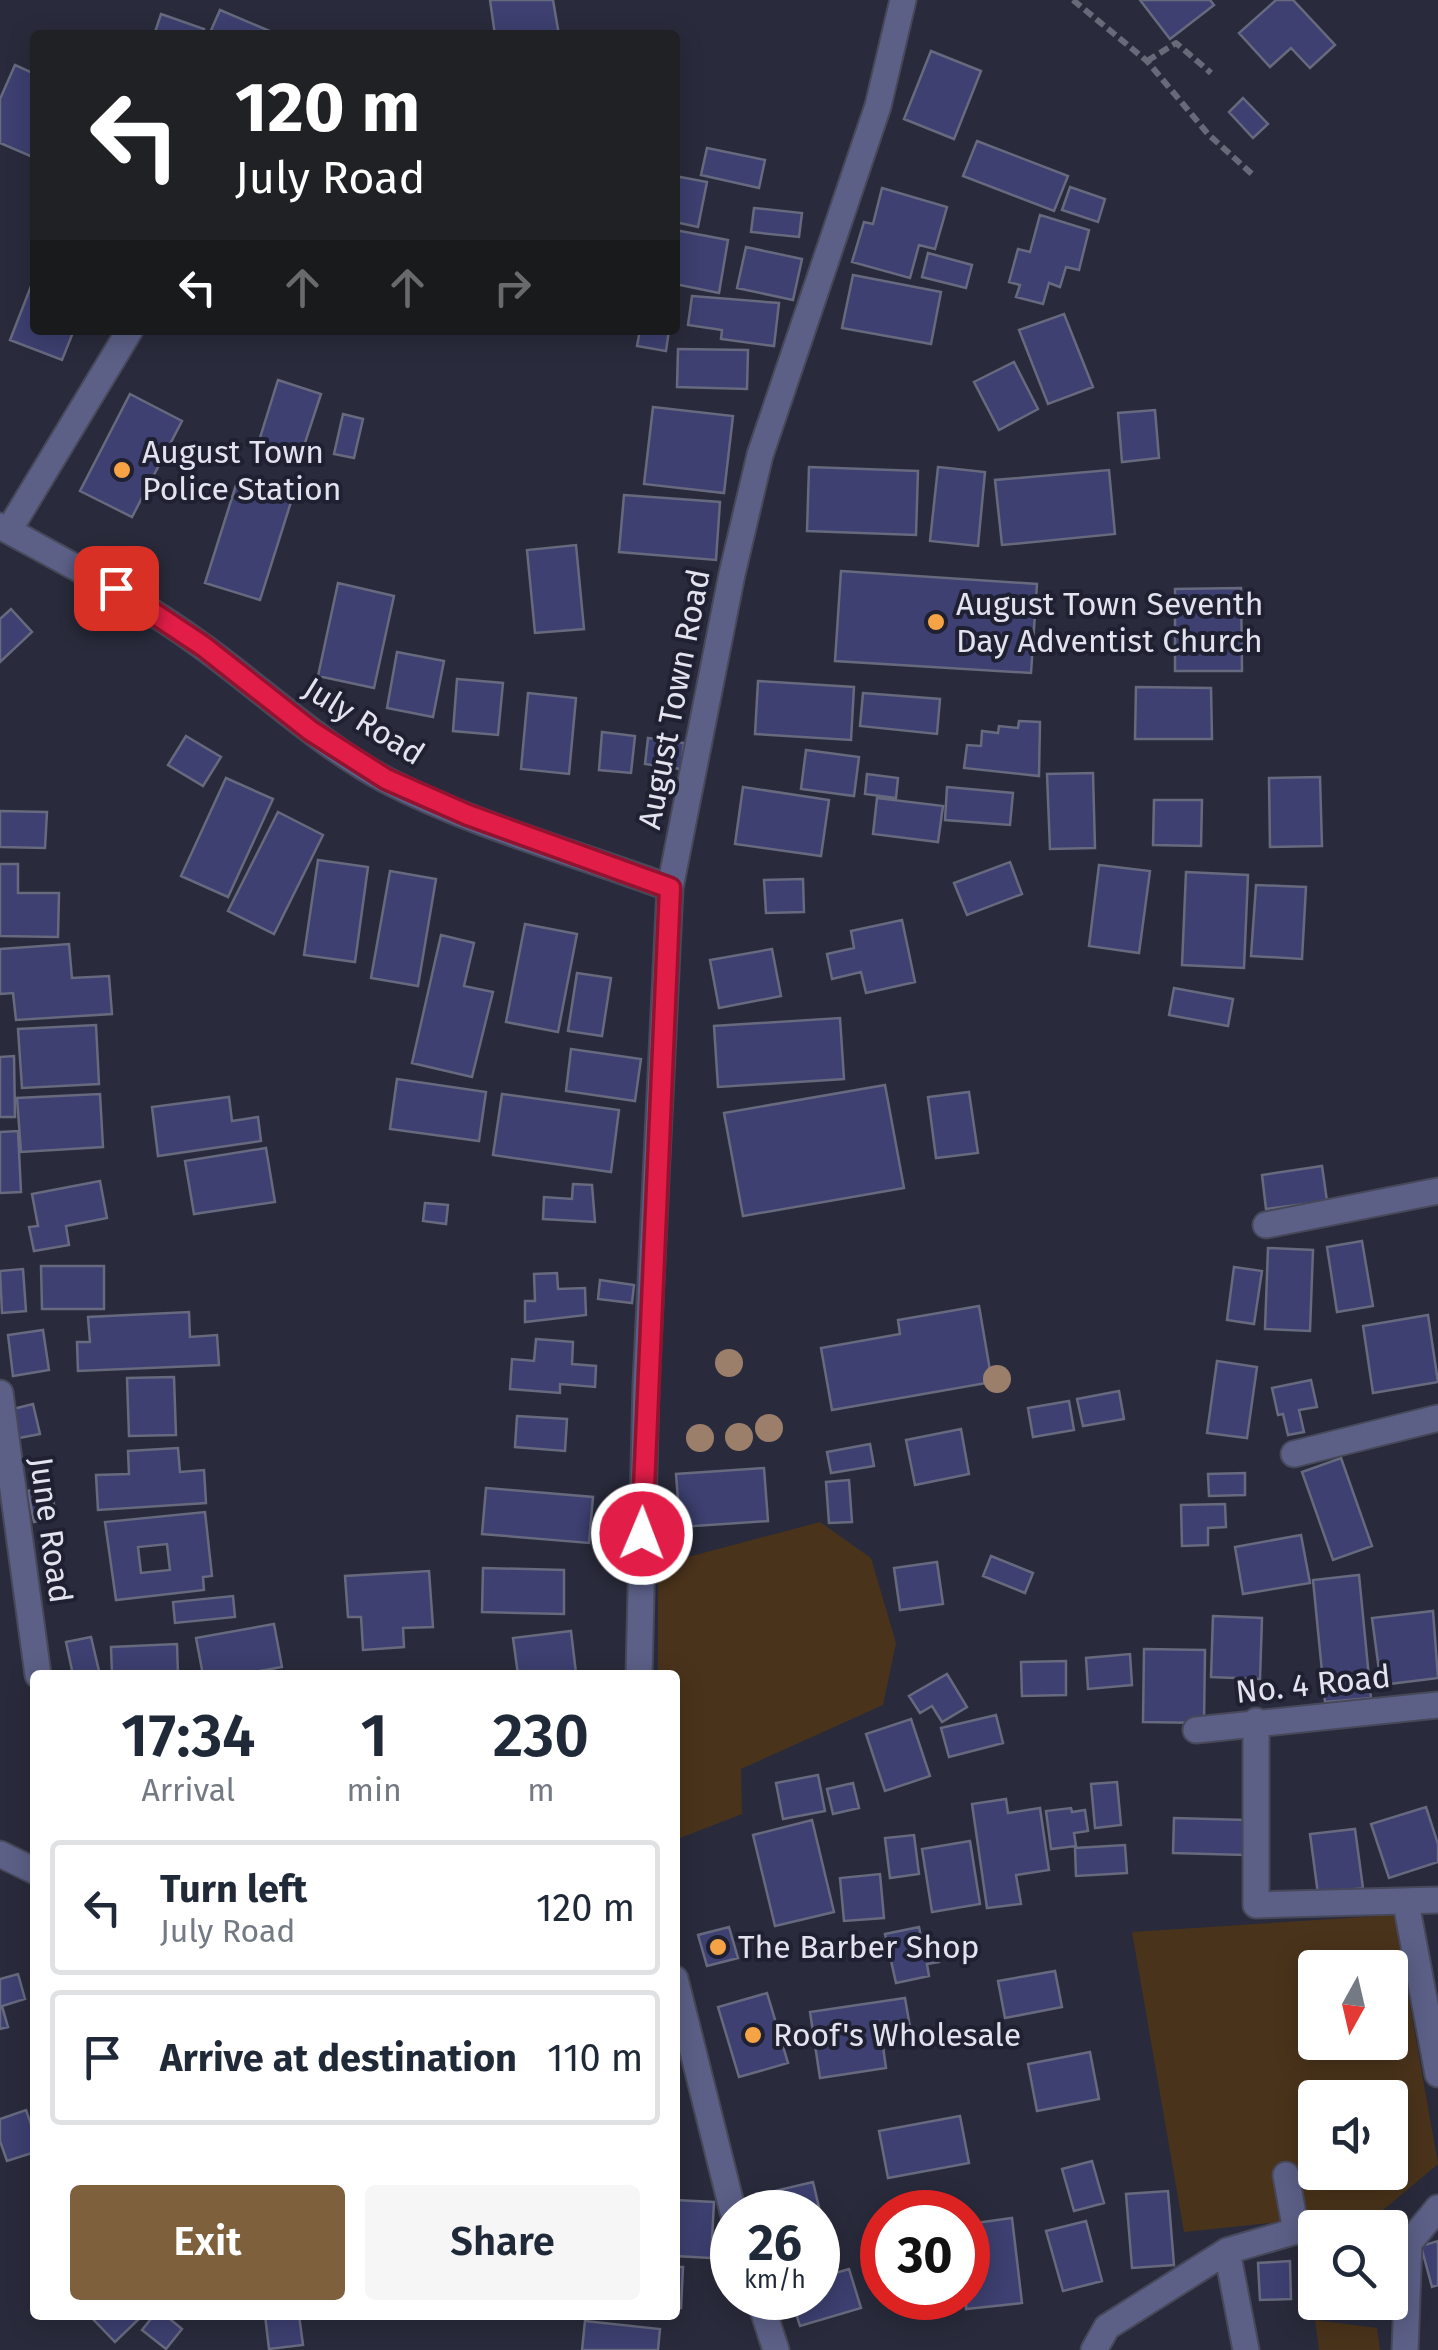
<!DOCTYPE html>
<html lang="en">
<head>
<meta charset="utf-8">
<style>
	:root { --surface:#fff; --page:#f6f6f7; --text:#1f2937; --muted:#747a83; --line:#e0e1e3; --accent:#7f603d }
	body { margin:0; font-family:"Fira Sans",sans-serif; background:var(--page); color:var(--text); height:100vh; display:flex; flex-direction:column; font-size:38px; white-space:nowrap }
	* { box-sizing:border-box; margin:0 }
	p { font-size:32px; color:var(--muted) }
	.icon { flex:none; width:55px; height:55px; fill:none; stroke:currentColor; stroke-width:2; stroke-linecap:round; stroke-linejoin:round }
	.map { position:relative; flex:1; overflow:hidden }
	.panel { position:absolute; left:30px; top:1670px; width:650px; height:650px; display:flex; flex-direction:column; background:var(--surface); border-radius:10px; box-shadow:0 5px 25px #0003 }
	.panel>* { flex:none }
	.banner { position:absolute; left:30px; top:30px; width:650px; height:305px; border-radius:10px; box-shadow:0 5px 25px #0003; background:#202124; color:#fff; overflow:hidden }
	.needle { width:65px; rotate:188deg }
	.fabs { position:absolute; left:1298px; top:1950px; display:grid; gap:20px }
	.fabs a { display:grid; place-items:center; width:110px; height:110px; border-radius:10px; background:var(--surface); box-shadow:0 5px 25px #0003; font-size:50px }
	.speed { position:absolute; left:710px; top:2190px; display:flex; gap:20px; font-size:50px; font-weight:700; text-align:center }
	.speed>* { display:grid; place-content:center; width:130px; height:130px; border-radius:50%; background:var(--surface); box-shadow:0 5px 25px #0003; line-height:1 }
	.speed small { font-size:25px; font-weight:400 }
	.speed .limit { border:15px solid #d22; background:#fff; color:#111 }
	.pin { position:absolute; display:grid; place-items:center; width:85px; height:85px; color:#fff; margin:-42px; border-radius:20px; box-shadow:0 5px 15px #0006 }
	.me { position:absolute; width:110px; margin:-55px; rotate:1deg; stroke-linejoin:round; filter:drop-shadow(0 0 8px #0008) }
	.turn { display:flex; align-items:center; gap:35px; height:210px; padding:0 40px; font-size:45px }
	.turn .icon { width:130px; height:130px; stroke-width:2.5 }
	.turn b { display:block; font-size:70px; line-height:85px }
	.lanes { display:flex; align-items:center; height:95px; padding:0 40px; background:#0003; justify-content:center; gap:50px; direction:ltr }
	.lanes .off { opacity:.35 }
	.eta { display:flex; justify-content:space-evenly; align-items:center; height:170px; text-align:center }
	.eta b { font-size:60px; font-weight:600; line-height:70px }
	.cta { display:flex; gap:20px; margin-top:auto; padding:20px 40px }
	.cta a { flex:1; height:115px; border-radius:10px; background:var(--accent); color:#fff; font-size:40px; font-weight:600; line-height:115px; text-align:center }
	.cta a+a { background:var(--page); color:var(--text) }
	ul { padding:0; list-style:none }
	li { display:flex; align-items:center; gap:30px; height:135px; margin:0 20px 15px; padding:0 20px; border:5px solid var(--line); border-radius:10px }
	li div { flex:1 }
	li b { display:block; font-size:38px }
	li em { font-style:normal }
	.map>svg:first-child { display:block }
	.green { fill:#4a331b; fill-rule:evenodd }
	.building { fill:#3d4070; stroke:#67697e; stroke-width:2.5; fill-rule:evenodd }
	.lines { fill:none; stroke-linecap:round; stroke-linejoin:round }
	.minor-casing { stroke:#474859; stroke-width:29 }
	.path { stroke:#686a79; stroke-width:6; stroke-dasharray:10 5; stroke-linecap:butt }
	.minor { stroke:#5c6087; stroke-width:25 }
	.tree { fill:#9b7f6b }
	.route-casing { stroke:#92132f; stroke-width:25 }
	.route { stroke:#e11d48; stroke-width:18 }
	.poi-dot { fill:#f5a345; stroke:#1f2132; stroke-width:4 }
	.labels { text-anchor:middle; stroke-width:8; stroke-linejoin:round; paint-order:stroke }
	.poi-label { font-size:32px; fill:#e2e3ef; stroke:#1f2132; text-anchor:start }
	.street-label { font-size:32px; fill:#e2e3ef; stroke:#1f2132 }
</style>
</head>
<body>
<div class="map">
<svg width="1438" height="2350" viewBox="0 0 1438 2350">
	<rect width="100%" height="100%" fill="#292b3c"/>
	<path class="green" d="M820,1522L871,1558L896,1643L883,1705L741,1769L742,1814L675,1840V1675H658V1565Z
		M1394,1915L1438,2164L1382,2211L1184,2232L1132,1932ZM1315,1968H1390V2042H1315ZM1315,2098H1390V2172H1315Z
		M1315,2320L1377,2328L1380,2350H1319Z"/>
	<path class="building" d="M490,0H553L559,35H495Z
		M1140,0H1210L1214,5L1170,39Z
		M1276,0H1293L1335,45L1310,68L1291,48L1270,67L1239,33Z
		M220,10L279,35H209Z
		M161,14L204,29L202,35H154Z
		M931,51L981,71L954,139L904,119Z
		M15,65L35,74V158L0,143V99Z
		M1243,98L1268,124L1253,138L1229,112Z
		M977,141L1068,176L1054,211L963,176Z
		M707,148L765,160L759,188L701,175Z
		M675,176L707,182L698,227L675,222Z
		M1070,187L1105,199L1098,222L1062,210Z
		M882,188L947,207L935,249L919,245L910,278L852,262L864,222L873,224Z
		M754,208L802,213L799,237L751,232Z
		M1040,215L1089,230L1079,270L1066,267L1060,287L1049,283L1043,304L1016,297L1020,285L1009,282L1018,249L1030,252Z
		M675,230L728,240L719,293L675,284Z
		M746,247L802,259L793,300L737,288Z
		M928,253L972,265L966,288L922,277Z
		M853,275L941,292L931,344L842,328Z
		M35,276V330H74L62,360L10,340Z
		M692,296L779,303L774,346L721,339L722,330L688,325Z
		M1064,314L1093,387L1048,404L1019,330Z
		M640,330H669L666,351L637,346Z
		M678,349L748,350L747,389L677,387Z
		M1014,362L1038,409L999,430L974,382Z
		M278,380L321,394L301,455L259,441Z
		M130,394L182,421L132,517L80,491Z
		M653,407L733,416L724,493L644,484Z
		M1155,410L1159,458L1122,462L1118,413Z
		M343,414L363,419L354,458L334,454Z
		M809,467L918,471L916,535L807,531Z
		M938,467L985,472L978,546L930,541Z
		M1109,470L1115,534L1002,545L995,480Z
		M236,485L291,502L260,600L205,583Z
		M624,495L720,502L716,560L619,552Z
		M576,545L584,629L535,633L527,550Z
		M841,571L1037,584L1031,673L835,661Z
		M338,583L394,596L374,688L318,676Z
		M1241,588L1242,671H1175V589Z
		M11,609L32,632L0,662V619Z
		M397,652L444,661L433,717L387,708Z
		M457,679L503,683L498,735L453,731Z
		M758,681L854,687L851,740L755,734Z
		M1136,687L1211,688L1212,739H1135Z
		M528,693L576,698L569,774L521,769Z
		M863,693L940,699L937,734L860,726Z
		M1019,721L1040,722L1039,776L964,768L967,745L981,746L982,731L998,733L999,726L1018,728Z
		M602,732L635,736L631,773L599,770Z
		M186,736L221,757L203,786L168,765Z
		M648,738L684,743L681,769L645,764Z
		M806,750L859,757L854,796L801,789Z
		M1093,773L1095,848L1050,849L1047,774Z
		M867,774L898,778L896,798L865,794Z
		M1320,777L1322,846L1270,847L1269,778Z
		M226,778L273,799L228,897L181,876Z
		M743,787L829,800L821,856L735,844Z
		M947,787L1013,793L1010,825L945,820Z
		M877,798L943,806L938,842L873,834Z
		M1154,800H1202L1201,846L1153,845Z
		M0,811L47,812L45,848L0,847Z
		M278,812L323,835L274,934L228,911Z
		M318,860L368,867L355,962L304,955Z
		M1010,862L1022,894L967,915L954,883Z
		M0,864H18V893H59L58,937L0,936Z
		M1099,865L1150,871L1139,953L1089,946Z
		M390,871L436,879L418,986L371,978Z
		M1186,872L1248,875L1244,968L1182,965Z
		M803,879L804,912L766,913L764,880Z
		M1256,885L1306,887L1302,959L1251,956Z
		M902,920L915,982L866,993L861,972L832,979L827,954L854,948L851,931Z
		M525,924L577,934L558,1032L506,1022Z
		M441,935L474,943L464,986L493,992L472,1077L412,1063Z
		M69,944L72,978L109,976L112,1014L16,1020L13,993L0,994V949Z
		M772,949L781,996L719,1008L710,960Z
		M577,973L611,978L602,1036L568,1031Z
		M1174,988L1233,999L1228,1026L1169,1015Z
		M840,1018L844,1079L718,1087L714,1026Z
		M96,1025L99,1084L22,1088L18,1029Z
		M571,1049L641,1059L635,1101L566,1091Z
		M14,1056L15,1117H0V1057Z
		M397,1079L486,1092L479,1141L390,1129Z
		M885,1085L904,1188L743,1216L724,1113Z
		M969,1092L978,1153L936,1158L928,1097Z
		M100,1094L103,1147L21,1152L17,1098Z
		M502,1094L619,1110L611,1172L493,1155Z
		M229,1097L232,1121L258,1117L261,1141L158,1156L152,1107Z
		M18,1131L21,1192L0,1193V1132Z
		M266,1148L275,1202L194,1214L185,1161Z
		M1322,1166L1327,1201L1266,1209L1262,1175Z
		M100,1181L107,1218L66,1226L69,1245L34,1251L29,1227L38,1226L32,1194Z
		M573,1184L592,1185L595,1222L543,1219L544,1197L572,1199Z
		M425,1203L448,1205L446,1224L423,1221Z
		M1362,1241L1373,1306L1337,1312L1327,1247Z
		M1268,1248L1313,1250L1310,1331L1265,1329Z
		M41,1266H104V1309H42Z
		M1234,1267L1262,1271L1254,1324L1227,1320Z
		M23,1269L26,1311L2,1313L0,1271Z
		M557,1273L558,1289L585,1288L586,1315L525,1322V1301H535L534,1274Z
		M600,1280L634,1285L632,1303L598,1299Z
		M979,1306L992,1382L832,1410L821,1348L900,1334L898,1320Z
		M189,1312L190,1337L217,1335L219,1365L78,1371L77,1342H90L88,1317Z
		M1428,1315L1438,1382L1373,1393L1363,1326Z
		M43,1330L49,1370L13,1376L8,1335Z
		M536,1339L573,1342L572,1364L596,1366L595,1387L560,1384V1393L510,1389L512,1359L534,1361Z
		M1217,1361L1257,1367L1247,1438L1207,1433Z
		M174,1377L176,1435L129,1436L127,1378Z
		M1311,1380L1317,1407L1299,1410L1304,1432L1288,1435L1283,1414L1278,1415L1272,1388Z
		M1119,1391L1124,1419L1083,1426L1077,1399Z
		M1069,1401L1074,1430L1033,1437L1028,1408Z
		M33,1404L40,1434L19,1438L13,1409Z
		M517,1416L567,1419L565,1451L515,1447Z
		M961,1429L969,1474L915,1485L906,1440Z
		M870,1444L874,1466L831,1473L827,1452Z
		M178,1448L180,1472L204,1470L206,1503L98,1510L96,1475L129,1474L128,1451Z
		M1341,1458L1372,1546L1333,1560L1302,1472Z
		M764,1468L768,1521L680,1527L676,1474Z
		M1245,1473V1495L1209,1496L1208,1474Z
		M849,1480L852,1522L829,1523L826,1482Z
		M51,1486L56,1517L34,1522L28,1491Z
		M486,1488L593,1497L589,1543L482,1534Z
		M1225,1504L1226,1527L1208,1528V1545L1182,1546L1181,1505Z
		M205,1512L212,1576L203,1577L204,1590L116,1600L105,1522ZM167,1544L170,1570L141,1573L138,1547Z
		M1301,1535L1310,1583L1243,1594L1235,1547Z
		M991,1556L1033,1573L1025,1593L983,1576Z
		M937,1562L943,1604L900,1610L894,1568Z
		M483,1568L564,1570V1614L482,1612Z
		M429,1571L433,1627L403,1628L404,1647L363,1650L361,1617H348L345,1576Z
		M1359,1575L1371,1698L1325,1702L1313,1580Z
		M233,1596L235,1617L175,1623L173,1602Z
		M1433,1611L1438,1678L1381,1685L1372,1618Z
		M1213,1616L1262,1618L1260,1679L1211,1677Z
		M274,1624L282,1667L237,1675H203L196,1638Z
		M571,1631L576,1673L518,1675L513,1638Z
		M91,1637L100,1675H73L66,1642Z
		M177,1644L178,1675H112L111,1647Z
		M1144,1649L1205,1650L1204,1723L1143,1722Z
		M1130,1654L1132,1685L1088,1689L1086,1658Z
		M1066,1661V1695L1022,1696L1021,1662Z
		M947,1674L967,1707L942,1722L932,1706L920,1713L909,1696Z
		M996,1715L1003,1743L949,1757L941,1728Z
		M911,1719L930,1776L885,1791L866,1734Z
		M818,1775L825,1811L783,1819L776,1783Z
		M1117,1782L1121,1825L1095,1828L1091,1784Z
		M853,1783L859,1808L833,1814L827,1789Z
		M1006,1799L1008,1813L1040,1808L1049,1870L1016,1875L1021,1904L987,1908L972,1804Z
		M1426,1807L1438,1844V1862L1389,1878L1371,1824Z
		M1071,1808L1072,1812L1085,1810L1088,1831L1074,1833L1076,1846L1051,1849L1046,1811Z
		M1174,1818L1246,1820L1245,1855L1173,1853Z
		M812,1820L834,1912L775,1926L753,1835Z
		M1355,1829L1363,1888L1318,1894L1310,1834Z
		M914,1835L919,1874L890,1878L885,1838Z
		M970,1841L980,1904L932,1912L922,1849Z
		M1125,1845L1127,1873L1076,1876L1075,1848Z
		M880,1874L884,1918L844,1921L840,1878Z
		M729,1927L738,1958L707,1966L698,1935Z
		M919,1927L922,1942L935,1939L939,1962L927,1964L929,1976L896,1983L885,1934Z
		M1055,1971L1062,2007L1005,2018L998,1981Z
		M18,1974L25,1999L2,2006L8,2027L0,2029V1979Z
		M767,1993L788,2063L739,2077L718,2007Z
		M905,1998L910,2027L881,2032L886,2068L820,2078L810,2012Z
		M1090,2052L1099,2099L1037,2111L1028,2064Z
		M26,2110L35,2136V2152L7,2161L0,2141V2119Z
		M960,2116L969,2163L888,2178L879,2131Z
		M1092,2161L1104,2203L1074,2211L1062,2169Z
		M813,2182L829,2249L818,2252V2212H752L749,2197Z
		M1168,2191L1174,2265L1132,2268L1126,2194Z
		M675,2200L714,2202L711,2258L675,2256Z
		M1012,2218L1022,2303L966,2309L968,2224Z
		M1086,2221L1102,2281L1063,2291L1046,2231Z
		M1438,2241V2285L1432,2287L1421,2246Z
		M1312,2247H1315V2302H1361L1362,2311L1313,2312Z
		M1290,2261L1291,2299L1260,2300L1258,2263Z
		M675,2267H683L681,2308H675Z
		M849,2269L861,2308L800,2326L791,2298H818V2278Z
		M89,2315H141L142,2316L115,2342Z
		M154,2315H165L182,2329L166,2349L142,2330Z
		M265,2315H299L303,2345L269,2349Z
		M585,2321L660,2329L658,2350H582Z"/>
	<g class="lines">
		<defs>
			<path id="minor" d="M0,526C69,564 138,599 202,646C263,690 319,744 386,780C475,826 576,853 670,888
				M9,530L130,330
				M1266,1225L1438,1191
				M0,1393L38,1675
				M1294,1454L1438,1418
				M639,1675L646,1385L670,888L732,574L760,455L878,106L903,0
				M1256,1721V1905L1438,1900
				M1196,1730L1438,1705
				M0,1854L35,1871
				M1406,1903L1438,2074
				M675,1979L733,2212
				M1286,2175L1296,2231
				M1409,2243L1438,2208
				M1227,2251L1246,2350
				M759,2298L776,2350
				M1094,2350L1107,2327L1227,2251L1296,2231L1315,2233
				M1405,2350L1409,2243"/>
		</defs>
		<use href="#minor" class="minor-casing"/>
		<path class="path" d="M1073,0L1147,61L1208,134L1253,175
			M1147,61L1176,43L1211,73"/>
		<use href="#minor" class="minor"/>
	</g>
	<g class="tree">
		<circle cx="729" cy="1363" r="14"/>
		<circle cx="997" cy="1379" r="14"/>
		<circle cx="769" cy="1428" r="14"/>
		<circle cx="739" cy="1437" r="14"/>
		<circle cx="700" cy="1438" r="14"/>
	</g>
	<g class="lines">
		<defs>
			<path id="route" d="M116,588L203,646L311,731L386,779L468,815L670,888L642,1534"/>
		</defs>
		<use href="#route" class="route-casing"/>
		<use href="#route" class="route"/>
	</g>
	<g class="poi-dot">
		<circle cx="122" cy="470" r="10"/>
		<circle cx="936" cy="622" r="10"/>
		<circle cx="718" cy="1947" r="10"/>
		<circle cx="753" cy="2035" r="10"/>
	</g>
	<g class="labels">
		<g class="poi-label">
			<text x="142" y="463">August Town<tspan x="142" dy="37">Police Station</tspan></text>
			<text x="956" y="615">August Town Seventh<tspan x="956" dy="37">Day Adventist Church</tspan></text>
			<text x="738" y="1958">The Barber Shop</text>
			<text x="773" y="2046">Roof's Wholesale</text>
		</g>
		<g class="street-label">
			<text transform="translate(674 699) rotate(-79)" y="11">August Town Road</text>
			<text transform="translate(364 721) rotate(32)" y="11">July Road</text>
			<text transform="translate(51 1530) rotate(82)" y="11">June Road</text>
			<text transform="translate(1313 1684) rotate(-6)" y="11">No. 4 Road</text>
		</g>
	</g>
</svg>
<div class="fabs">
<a><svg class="needle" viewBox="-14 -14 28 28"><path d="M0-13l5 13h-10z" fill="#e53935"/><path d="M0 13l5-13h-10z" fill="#747a83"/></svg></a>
<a><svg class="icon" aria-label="sound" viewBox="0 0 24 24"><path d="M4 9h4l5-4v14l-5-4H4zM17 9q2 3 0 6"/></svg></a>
<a><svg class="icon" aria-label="search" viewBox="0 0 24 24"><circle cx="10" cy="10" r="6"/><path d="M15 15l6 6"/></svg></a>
</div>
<div class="speed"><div>26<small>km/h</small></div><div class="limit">30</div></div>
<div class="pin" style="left:116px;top:588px;background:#d93025"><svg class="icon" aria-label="arrive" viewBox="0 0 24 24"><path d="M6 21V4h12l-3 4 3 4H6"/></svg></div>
<svg class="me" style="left:642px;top:1534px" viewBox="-20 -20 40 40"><circle r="17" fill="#e11d48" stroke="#fff" stroke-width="3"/><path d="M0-11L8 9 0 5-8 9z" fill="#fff"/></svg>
<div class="banner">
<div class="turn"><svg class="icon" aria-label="left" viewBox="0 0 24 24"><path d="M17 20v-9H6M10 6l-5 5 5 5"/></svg><div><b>120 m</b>July Road</div></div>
<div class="lanes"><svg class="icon" aria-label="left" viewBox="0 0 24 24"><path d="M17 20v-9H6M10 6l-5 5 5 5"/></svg><svg class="icon off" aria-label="ahead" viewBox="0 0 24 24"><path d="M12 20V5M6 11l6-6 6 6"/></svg><svg class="icon off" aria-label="ahead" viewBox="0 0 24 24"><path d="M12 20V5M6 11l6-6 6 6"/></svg><svg class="icon off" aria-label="right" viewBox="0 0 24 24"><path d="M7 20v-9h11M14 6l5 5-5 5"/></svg></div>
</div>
<section class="panel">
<div class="eta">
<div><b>17:34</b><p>Arrival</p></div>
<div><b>1</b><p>min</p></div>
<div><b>230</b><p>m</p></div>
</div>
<ul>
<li><svg class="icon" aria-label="left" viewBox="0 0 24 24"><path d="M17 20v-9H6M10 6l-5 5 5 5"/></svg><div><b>Turn left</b><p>July Road</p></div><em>120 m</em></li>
<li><svg class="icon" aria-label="arrive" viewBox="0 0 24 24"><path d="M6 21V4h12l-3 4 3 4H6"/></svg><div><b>Arrive at destination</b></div><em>110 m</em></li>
</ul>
<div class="cta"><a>Exit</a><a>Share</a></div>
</section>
</div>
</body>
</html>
